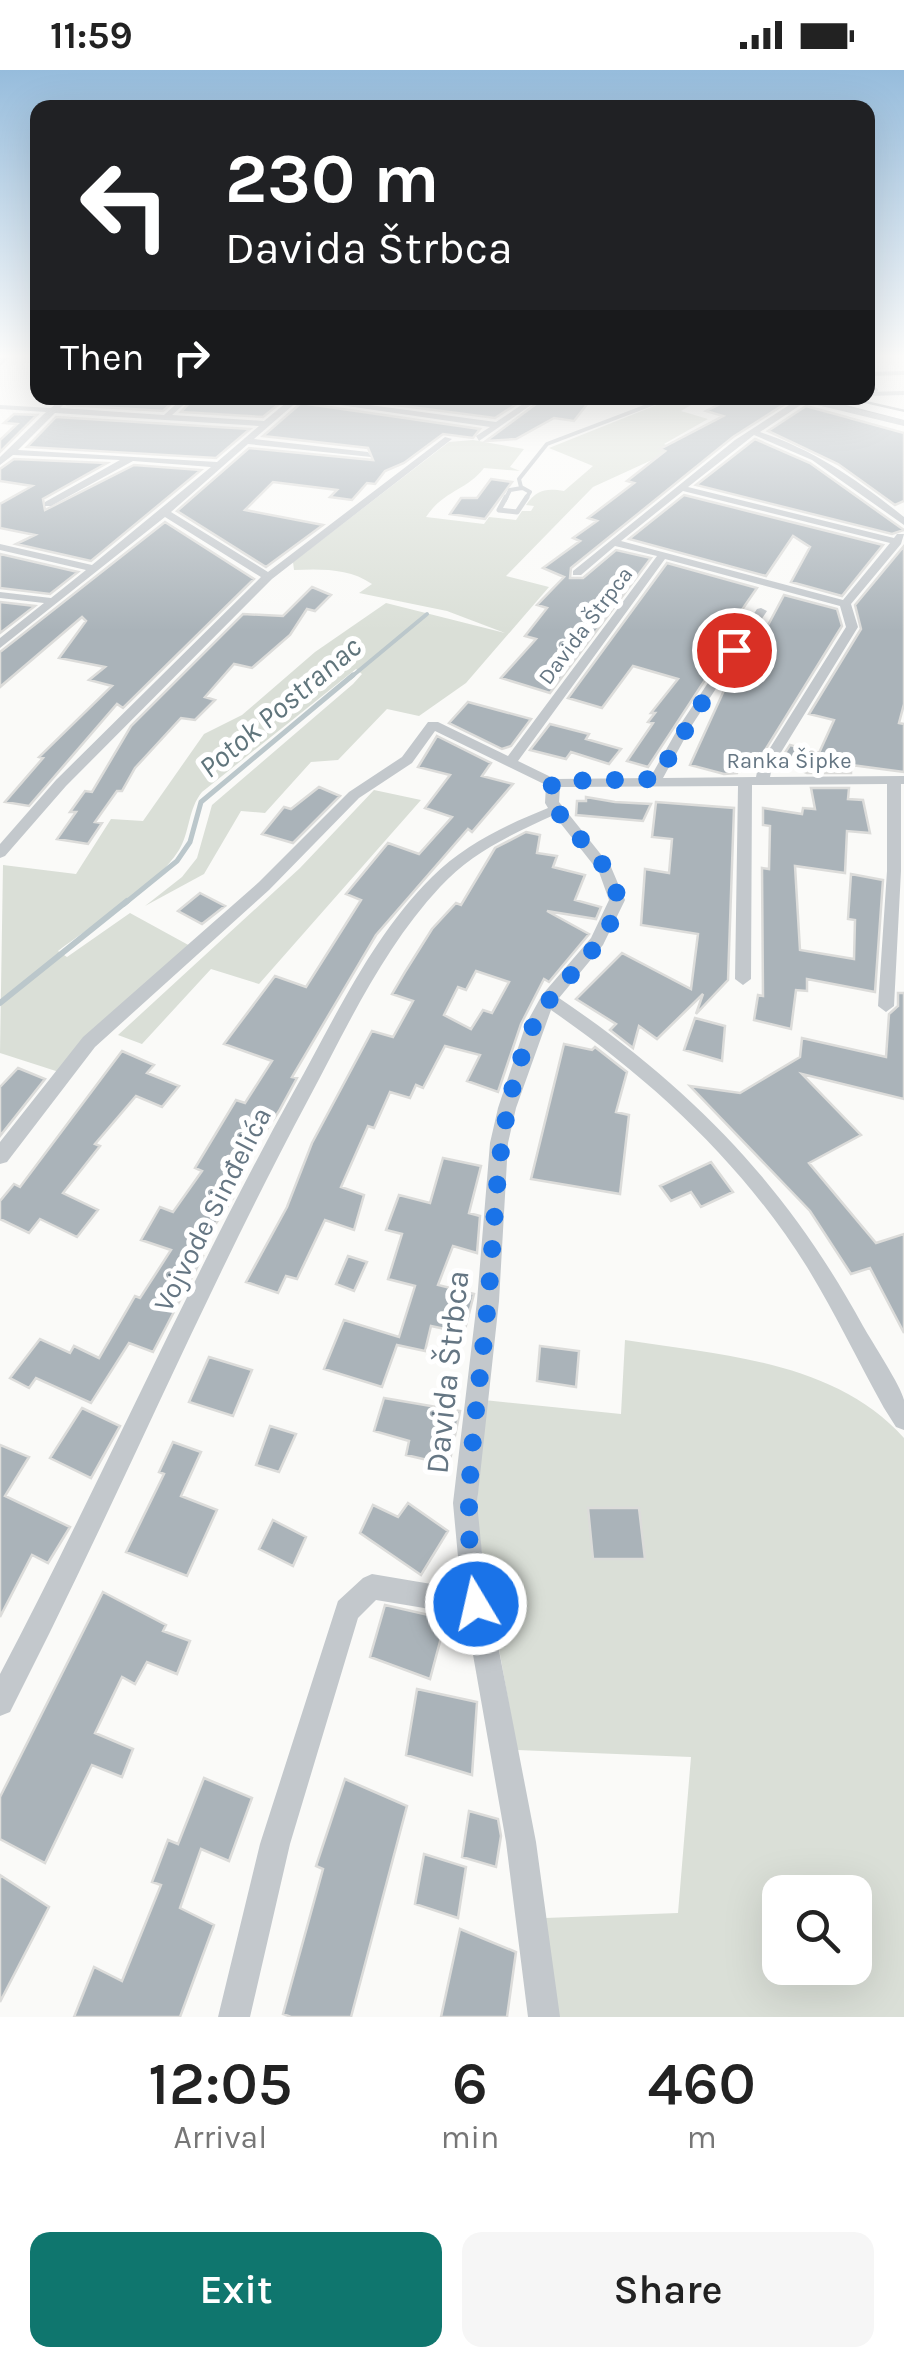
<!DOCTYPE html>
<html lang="en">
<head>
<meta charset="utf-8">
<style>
	:root { --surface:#fff; --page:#f6f6f6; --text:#222; --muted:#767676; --accent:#0f766e }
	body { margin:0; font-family:Karla,sans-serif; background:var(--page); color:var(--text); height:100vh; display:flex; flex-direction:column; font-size:38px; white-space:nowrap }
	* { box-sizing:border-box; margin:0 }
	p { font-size:32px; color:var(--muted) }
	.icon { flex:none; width:55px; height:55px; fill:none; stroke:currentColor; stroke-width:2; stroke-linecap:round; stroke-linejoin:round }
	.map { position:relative; height:1947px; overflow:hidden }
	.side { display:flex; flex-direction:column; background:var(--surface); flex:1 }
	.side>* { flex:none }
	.top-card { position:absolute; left:30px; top:30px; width:845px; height:305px; border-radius:20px; box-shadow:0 10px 40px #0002; background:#202124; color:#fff; overflow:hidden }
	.tools { position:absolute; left:762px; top:1805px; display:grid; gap:20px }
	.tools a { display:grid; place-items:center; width:110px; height:110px; border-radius:20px; background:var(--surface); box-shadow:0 10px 40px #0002; font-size:50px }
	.pin { position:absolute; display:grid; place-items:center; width:85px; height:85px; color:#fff; margin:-42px; border:5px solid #fff; border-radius:50%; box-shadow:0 2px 10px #0007 }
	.me { position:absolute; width:110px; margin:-55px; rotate:351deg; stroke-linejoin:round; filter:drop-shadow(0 0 8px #0008) }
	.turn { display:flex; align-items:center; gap:35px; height:210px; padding:0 30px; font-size:45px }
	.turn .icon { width:130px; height:130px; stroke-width:2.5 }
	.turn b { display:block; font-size:70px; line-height:85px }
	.then { display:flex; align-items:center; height:95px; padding:0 30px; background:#0003; gap:20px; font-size:38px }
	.eta { display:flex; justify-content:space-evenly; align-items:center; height:170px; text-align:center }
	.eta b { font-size:60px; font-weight:600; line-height:70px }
	.cta { display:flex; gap:20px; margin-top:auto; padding:20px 30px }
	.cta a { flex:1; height:115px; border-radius:20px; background:var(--accent); color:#fff; font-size:40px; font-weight:600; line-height:115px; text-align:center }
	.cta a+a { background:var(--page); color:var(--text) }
	.status { display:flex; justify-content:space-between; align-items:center; height:70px; padding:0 50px; background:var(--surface); direction:ltr }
	.status svg { height:28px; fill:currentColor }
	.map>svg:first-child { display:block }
	.green { fill:#dadfd7; fill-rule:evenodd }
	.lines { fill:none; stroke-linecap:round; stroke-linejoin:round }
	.stream-far2 { stroke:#bbc7cb; stroke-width:4 }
	.stream-far1 { stroke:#bbc7cb; stroke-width:5 }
	.stream { stroke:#bbc7cb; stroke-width:6 }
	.building { fill:#aab3b9; stroke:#dcdcda; stroke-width:2.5; fill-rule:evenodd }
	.primary-casing { stroke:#b5babe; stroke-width:5 }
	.lane-far1 { stroke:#c3c8cc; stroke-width:4 }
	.lane { stroke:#c3c8cc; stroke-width:5 }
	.street { fill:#c3c8cc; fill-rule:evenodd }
	.primary { fill:#fff; fill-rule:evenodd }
	.route { stroke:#1a73e8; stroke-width:18; stroke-dasharray:0 32.4 }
	.labels { text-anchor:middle; stroke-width:10; stroke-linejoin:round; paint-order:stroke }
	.far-street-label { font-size:22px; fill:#657683; stroke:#fff }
	.street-label { font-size:28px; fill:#657683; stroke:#fff }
	.water-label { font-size:30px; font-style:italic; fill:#60757c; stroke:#fff }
	.near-street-label { font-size:32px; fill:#657683; stroke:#fff }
</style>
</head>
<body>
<div class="status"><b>11:59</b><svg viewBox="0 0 49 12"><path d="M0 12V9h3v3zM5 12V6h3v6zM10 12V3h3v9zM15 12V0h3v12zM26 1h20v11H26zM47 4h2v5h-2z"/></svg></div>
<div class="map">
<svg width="904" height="1947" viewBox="0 0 904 1947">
	<rect width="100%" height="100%" fill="#fafaf8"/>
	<path class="green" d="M674,328H703L681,341L708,349L664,374L676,379L593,417L506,506L549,517L466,613L419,646L387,639L338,690L311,692L265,743L241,741L204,804L145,836L182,807L197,788L212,735L353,614L362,604L356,599L202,722C188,739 190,762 179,780C157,816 93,854 58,881L67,887L130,843L192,877L59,1002L0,983L3,795L76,804L111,749L143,751L204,664L242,645L315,582L386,533L505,563L447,541L359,523L372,514C349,498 320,499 294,500L293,492L449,372L473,370L524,379L510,397L520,401L484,398C466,421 444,420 426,447L484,454L489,447L516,450L522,441H531L534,436L526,435C537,419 547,418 564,421L593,396L549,378Z
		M374,720L421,730L259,914L211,899L142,974L118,965L300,798Z
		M625,1270C721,1285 835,1291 904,1368V1947H556L545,1848L678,1843L691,1687L517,1680L476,1449L484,1330L621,1344ZM780,1822H855V1898H780Z"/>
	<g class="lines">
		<path class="stream-far2" d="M350,608L427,544"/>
		<path class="stream-far1" d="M124,834L177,791L190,772L201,732L353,605"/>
		<path class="stream" d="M0,933L127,831"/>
	</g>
	<path class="building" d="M74,328H178L163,341L68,335Z
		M194,328H265L284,330L263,347L181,342Z
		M342,328H526L495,348Z
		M544,328H592L574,351L554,348L516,369L486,371Z
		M732,328L791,330L733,367L571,498L570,508H583L616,480L651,488L550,623L501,608L536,569L525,566L547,538L537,535L564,507L543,498L580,471L573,468L597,451L588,448L634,413L627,411L665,381L660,379L723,346L706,341Z
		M301,333L480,359L473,368L443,364L404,393L385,401L375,414L367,413L352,430L330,427L337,420L273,412L245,440L323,455L266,497L177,441L249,378L373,390L368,378L263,366Z
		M806,336L904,363V431L895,435L838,394L768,361Z
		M14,344L37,345L0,382V370L17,354L4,353Z
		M56,347L250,359L216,388L27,377Z
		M755,369L810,393L904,460L892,464L696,415Z
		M14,389L107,393L43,429L45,440L134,395L201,400L91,491L16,474L35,465L0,458V434L32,416L0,411V399Z
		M491,409L512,412L485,449L450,444L461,428H477Z
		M684,425L883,475L842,526L791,512L810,477L793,466L766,506L629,469Z
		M165,452L254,509L123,638L117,634L29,736L5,732L43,688L39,687L112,616L89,610L105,597L59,588L86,551L82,547L0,617V582Z
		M904,476V634L899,653L904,654V702L851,695V703H807L779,692L790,675L819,683L834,650L809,644L861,559L855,535Z
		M0,484L78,502L50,524L0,518Z
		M667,493L757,518L715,579L724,581L648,697L627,691L653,653L648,652L655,643H651L678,609L633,596L602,638L568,628Z
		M312,517L331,525L315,541L307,539L290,565L252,598L234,594L205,627L215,630L195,650L181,648L135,698L122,721H117L95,752L102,753L88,774L57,769L76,742H70L85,721L92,722L131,656L243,544L283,546Z
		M784,525L837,539L842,556L754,698H738L737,703L724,704L690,695L736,594L742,585L751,587Z
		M0,532L35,536L0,563Z
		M468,632L531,649L511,676L502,679L449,653Z
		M550,654L589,664L586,669L621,679L609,694L571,682L566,689L530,680Z
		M437,666L491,693L482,706L513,714L472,762L468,759L376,865L292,1007L297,1008L279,1041L224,1124L233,1128L196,1183L203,1186L153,1282L129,1273L91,1333L36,1308L29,1318L10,1308L40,1269L70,1283L74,1276L99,1288L135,1226L140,1228L171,1180L141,1170L160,1137L173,1142L202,1101L195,1098L236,1030L245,1033L272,991L224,974L275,906L306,917L361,830L346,824L388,773L419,784L452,747L425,738L450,705L418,697Z
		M319,717L340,726L293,773L262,764L284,737L291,739Z
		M811,718H849L848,729L863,730L870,763L847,761L845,803L795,796L800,880L854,889L855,850L848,849L851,804L883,810L875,922L807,909V921L796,920L791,959L754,950L758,925L763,926L762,798L769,799L770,756L763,755V738L802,744L803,738L815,739Z
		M586,727L615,732L651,734L643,751L576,745L577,731H586Z
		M656,732L734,738L728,910L696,944L703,924L657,969L639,956L633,978L610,960L616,954L576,929L622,883L691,919L698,864L641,855L645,799L669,803L672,769L652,767Z
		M526,762L540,765L537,783L557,786L553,797L585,805L575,830L601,837L596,849L547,841L589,864L549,912L544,909L521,954L498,1022L467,1011L480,985L445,976L423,1018L416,1015L410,1028L390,1022L374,1058L368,1056L341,1117L364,1125L354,1160L325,1150L297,1209L286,1206L278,1223L246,1212L287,1137L312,1073L372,961L393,967L413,931L392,924L405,902L432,859L456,833L461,835L495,778ZM476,901L509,912L492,943L483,940L471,959L444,945L458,917L466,920Z
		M200,823L225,836L202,854L178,841Z
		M898,923H904V1029L802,1004L861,1065L809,1093L876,1173L904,1164V1263L870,1198L851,1204L810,1141L690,1016L740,1023L800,987L802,968L886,987L889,944L898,936Z
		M695,948L725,956L722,991L684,980Z
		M564,974L592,980L595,977L627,1002L616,1042L629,1045L620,1124L531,1109Z
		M122,981L154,995L147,1003L179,1016L162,1037L136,1026L95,1074L100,1076L63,1123L98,1140L77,1167L40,1149L29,1163L0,1149V1131L14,1114L20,1117Z
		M18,998L45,1009L0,1066V1017Z
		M443,1088L481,1096L469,1143L480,1146L477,1183L453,1176L438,1215L474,1224L464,1263L431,1256L425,1281L397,1275L382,1317L324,1299L344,1250L399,1267L415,1216L388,1209L402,1164L386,1160L399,1125L430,1133Z
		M711,1092L733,1122L701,1137L691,1122L671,1131L660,1116Z
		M348,1186L367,1192L354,1221L336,1214Z
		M540,1276L579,1281L576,1317L537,1311Z
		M209,1287L252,1300L233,1346L189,1332Z
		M384,1328L460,1341L449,1395L406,1385L409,1371L374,1361Z
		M82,1338L120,1356L91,1408L50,1388Z
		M270,1356L296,1364L279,1402L256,1395Z
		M173,1372L201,1382L181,1426L217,1440L187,1506L126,1482L164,1404L159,1402Z
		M0,1375L29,1387L5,1426L70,1457L48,1493L32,1485L0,1547Z
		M408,1433L448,1461L421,1505L360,1463L373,1435L398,1447Z
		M588,1438H639L645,1489H593Z
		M273,1450L306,1467L293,1496L259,1479Z
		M103,1522L166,1555L163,1561L190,1571L177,1604L147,1592L135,1614L122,1607L95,1663L133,1679L122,1707L92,1695L45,1793L0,1769V1727Z
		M385,1535L446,1549L430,1609L370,1587Z
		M417,1619L477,1632L472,1705L406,1685Z
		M204,1708L252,1728L229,1791L201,1779L180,1838L214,1855L180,1947H74L94,1897L122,1911L161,1815L152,1812L168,1770L178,1774Z
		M345,1709L407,1736L351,1947H291L283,1944L323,1799L316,1796Z
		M469,1741L498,1749L501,1766L496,1797L462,1787Z
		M424,1784L466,1797L458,1848L415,1834Z
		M0,1805L49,1837L0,1932Z
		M460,1859L516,1882L507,1947H441Z"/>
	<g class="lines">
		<defs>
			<path id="primary" d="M819,328H842L904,342V350Z"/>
		</defs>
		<use href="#primary" class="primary-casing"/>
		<path class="lane-far1" d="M868,314L876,320L868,324L904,323
			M505,430L510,420L522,418
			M525,430L530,422L521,417L519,409L547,374L668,328"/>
		<path class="lane" d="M506,427L499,440L517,442L527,427"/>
		<path class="street" d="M9,288L0,296L1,288Z
			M904,301V305L868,306V302Z
			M62,328H70L60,338L164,345L183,328H191L172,345L264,351L292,328H317L496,352L532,328H541L479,371L476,366L490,357L300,329L254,369L368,382L371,387L248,374L171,442L268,502L445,367L452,369L272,509L66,716L5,786L0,788V774L56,710L261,507L165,447L0,578V568L44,533L0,528V522L51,528L86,500L0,480V474L92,495L211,397L133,391L51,436H45V432L120,390L13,385L0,395V387L46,342L0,339V335L51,338ZM55,343L259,356L217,392L18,380Z
			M794,328H807L904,350V356L805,332L760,362C815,380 859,411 904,447V455L812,390L754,365L688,417L894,468L897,464H904L901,474L851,534L858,557L772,697L770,707L904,706V714H901V801L894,936L886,942L878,936L887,801V714L752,715L751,909L743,915L735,909L738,716L560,717L559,732L611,797L625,830L603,875L559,928C692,1018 786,1115 863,1256C872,1272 901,1316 904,1330C904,1339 904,1351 904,1360L896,1357L884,1338C858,1291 835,1243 807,1197C742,1093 651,1009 551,940L516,1038L508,1073L499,1231L477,1433L484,1503L536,1772L560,1947H528L506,1772L466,1545L376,1530L358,1548L290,1774L250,1947H218L260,1774L338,1531L363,1508L372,1504L461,1519L453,1433L477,1231L490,1073L498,1038L526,954L542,925L591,868L609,830L599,802L554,745C512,764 471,783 440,817C383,878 347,957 308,1030C215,1204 137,1385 50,1562L10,1642L0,1646V1604C101,1412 188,1213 293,1023C334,950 372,866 432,807C465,774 506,755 548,738L545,733L546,715L435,661L412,693L359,728L269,820L95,977L7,1092L0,1094V1072L83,967L259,812L349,722L402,687L428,652H438L508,686L657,486L615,476L581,505H573V501L735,370L797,330ZM683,421L890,473L843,530L621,471ZM665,489L840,536L846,557L758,697L756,707L663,708L692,655L767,541L761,538L757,539L680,655L650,708L555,709L518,691Z"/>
		<use href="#primary" class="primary"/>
	</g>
	<linearGradient id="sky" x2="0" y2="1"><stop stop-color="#96bcdc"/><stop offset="0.51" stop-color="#fdfdfc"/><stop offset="1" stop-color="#fdfdfc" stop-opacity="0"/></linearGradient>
	<rect width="904" height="561" fill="url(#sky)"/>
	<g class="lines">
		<path class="route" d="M476,1534C458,1431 479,1333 488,1231C497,1136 495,1044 534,954C551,916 617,870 617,829C617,791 557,759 549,721L553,713L563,711L656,709L734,580"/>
	</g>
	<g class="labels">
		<g class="far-street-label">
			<text transform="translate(585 555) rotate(-53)" y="8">Davida Štrpca</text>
			<text x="789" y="698">Ranka Šipke</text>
		</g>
		<g class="street-label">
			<text transform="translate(212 1139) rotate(-63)" y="10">Vojvode Sinđelića</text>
		</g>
		<g class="water-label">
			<text transform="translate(280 637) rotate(-40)" y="10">Potok Postranac</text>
		</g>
		<g class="near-street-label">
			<text transform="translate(447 1302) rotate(-84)" y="11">Davida Štrbca</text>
		</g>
	</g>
</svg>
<div class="tools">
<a><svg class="icon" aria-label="search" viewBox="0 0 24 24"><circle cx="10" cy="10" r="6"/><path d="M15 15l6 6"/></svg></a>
</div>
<div class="pin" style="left:734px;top:580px;background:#d93025"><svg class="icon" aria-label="arrive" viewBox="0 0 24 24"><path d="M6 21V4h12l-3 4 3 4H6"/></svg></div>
<svg class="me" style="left:476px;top:1534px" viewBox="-20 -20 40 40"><circle r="17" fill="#1a73e8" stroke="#fff" stroke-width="3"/><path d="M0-11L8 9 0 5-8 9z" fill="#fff"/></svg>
<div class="top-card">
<div class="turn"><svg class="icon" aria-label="left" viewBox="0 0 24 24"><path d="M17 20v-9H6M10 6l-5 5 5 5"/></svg><div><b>230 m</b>Davida Štrbca</div></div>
<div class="then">Then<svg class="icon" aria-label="right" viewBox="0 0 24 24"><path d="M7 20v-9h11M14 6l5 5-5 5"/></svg></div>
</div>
</div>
<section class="side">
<div class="eta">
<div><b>12:05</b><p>Arrival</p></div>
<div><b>6</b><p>min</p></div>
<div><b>460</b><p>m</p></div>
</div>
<div class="cta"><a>Exit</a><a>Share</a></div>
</section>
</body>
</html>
